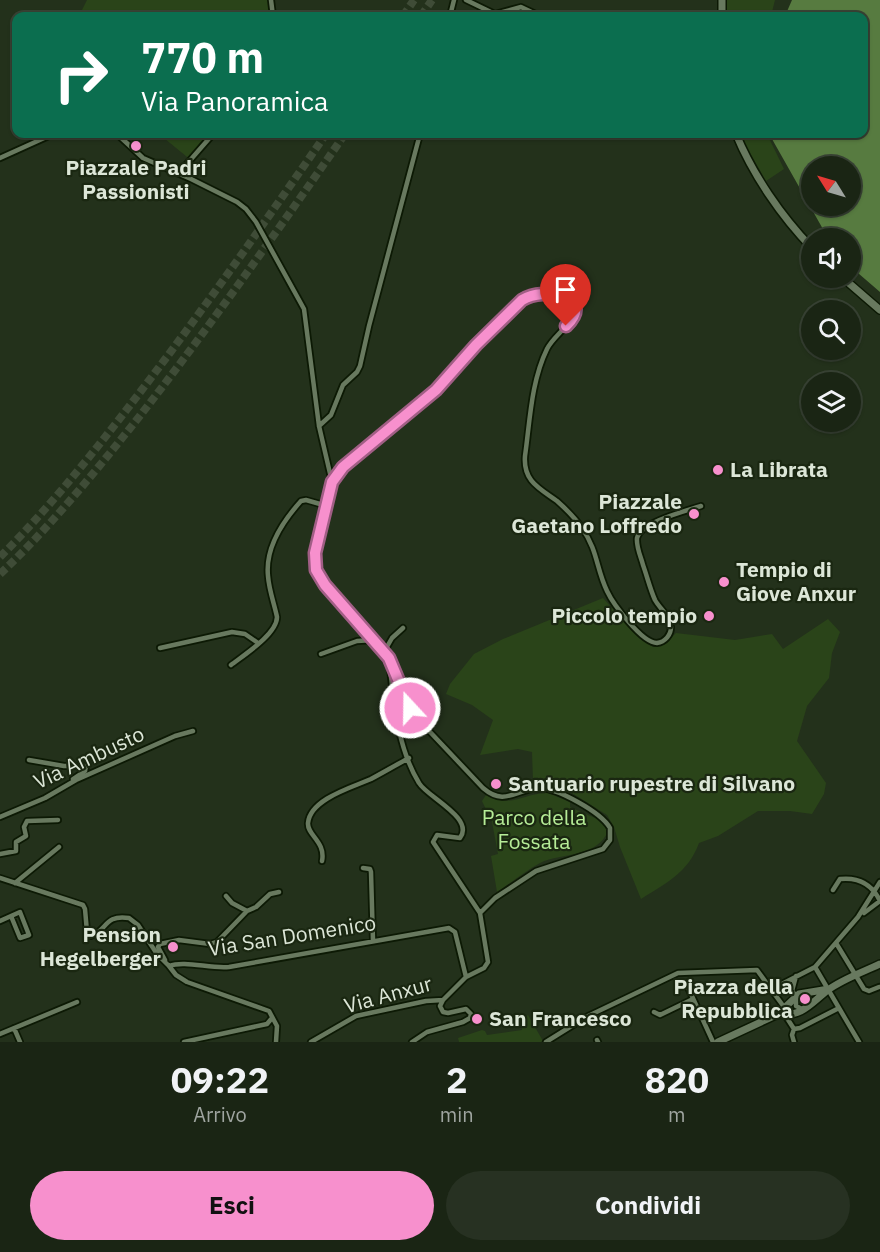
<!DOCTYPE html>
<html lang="it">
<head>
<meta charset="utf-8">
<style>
	:root { --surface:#1a2514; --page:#273122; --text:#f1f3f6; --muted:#9fa5a0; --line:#384234; --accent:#f790cd }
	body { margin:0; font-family:"IBM Plex Sans",sans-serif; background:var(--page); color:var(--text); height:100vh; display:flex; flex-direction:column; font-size:22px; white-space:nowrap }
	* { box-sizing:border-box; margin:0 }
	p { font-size:20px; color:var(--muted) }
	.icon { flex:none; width:33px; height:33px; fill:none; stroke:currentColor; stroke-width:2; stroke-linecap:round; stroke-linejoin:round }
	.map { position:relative; height:1042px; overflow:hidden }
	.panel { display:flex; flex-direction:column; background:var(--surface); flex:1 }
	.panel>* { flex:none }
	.top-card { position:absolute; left:12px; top:12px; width:856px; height:126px; border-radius:12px; box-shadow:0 2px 4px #0004,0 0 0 2px var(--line); background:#0b6e4f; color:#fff; overflow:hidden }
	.needle { width:39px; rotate:307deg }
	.tools { position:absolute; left:801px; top:156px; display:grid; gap:12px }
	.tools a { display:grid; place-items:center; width:60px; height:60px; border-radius:50%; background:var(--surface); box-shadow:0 2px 4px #0004,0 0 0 2px var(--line); font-size:30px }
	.pin { position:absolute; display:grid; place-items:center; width:51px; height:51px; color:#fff; margin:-62px -26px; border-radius:50% 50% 50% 0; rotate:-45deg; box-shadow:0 0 6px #0007 }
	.pin .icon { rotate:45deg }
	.me { position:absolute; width:66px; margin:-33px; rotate:339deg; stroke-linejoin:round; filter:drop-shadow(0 0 4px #0008) }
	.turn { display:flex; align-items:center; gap:21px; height:126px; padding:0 30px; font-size:27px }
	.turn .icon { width:78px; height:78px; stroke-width:2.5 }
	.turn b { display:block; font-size:42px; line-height:51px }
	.eta { display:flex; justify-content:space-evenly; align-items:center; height:102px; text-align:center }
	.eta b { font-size:36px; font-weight:800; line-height:42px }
	.cta { display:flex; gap:12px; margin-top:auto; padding:12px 30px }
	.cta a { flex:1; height:69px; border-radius:36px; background:var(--accent); color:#111; font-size:24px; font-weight:800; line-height:69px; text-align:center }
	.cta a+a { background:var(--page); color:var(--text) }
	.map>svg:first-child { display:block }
	.green { fill:#2a4419 }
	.water { fill:#577b40; fill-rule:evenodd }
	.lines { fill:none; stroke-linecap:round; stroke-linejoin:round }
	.highway-tunnel { stroke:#3f4c37; stroke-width:8; stroke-dasharray:8 4; stroke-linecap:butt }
	.street-casing { stroke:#0c1904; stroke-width:8 }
	.secondary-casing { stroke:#0c1904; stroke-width:10 }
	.street { stroke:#68795f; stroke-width:4.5 }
	.secondary { stroke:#68795f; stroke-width:7 }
	.route-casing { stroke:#a15e85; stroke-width:15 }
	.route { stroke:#f790cd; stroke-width:10 }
	.poi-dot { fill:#f790cd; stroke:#1a2711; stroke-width:2 }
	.labels { text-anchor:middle; stroke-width:4.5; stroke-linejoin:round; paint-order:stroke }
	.poi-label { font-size:21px; font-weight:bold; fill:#dce6d7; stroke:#1a2711; text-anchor:start }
	.street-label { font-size:21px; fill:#dce6d7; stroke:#1a2711 }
	.park-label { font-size:21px; fill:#b6ec97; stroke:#1a2711 }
</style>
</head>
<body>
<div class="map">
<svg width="880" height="1042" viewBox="0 0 880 1042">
	<rect width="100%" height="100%" fill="#23311b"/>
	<path class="green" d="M87,0H269L272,16H79Z
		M726,0H775L771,16H725Z
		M159,134H216L192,161Z
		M739,134H767L784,169L766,181Z
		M603,598L639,638L653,647L665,644L676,633L735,640L772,634L783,649L828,619L840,632L832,653L829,678L807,706L797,741L826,783L824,794L812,814L790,811H758L718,836L699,843C688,873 666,883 641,899L620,847L614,827L607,815L553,781H533L532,752L518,749L480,755L493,720L472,705L446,694L450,684L474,654L503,639Z
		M548,793L570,802V807L602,821L608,831C597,858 563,852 540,863C525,871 511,883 497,892L491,856L498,854L492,822L482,801L486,795C513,809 522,793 548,793Z
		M528,1015L543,1041L541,1042H459L458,1038L482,1030L485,1031L487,1035L522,1030L520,1020Z"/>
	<path class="water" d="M792,0H880V292L851,267L850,238H828L772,139L770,134H864V16H785ZM812,166H850V206H812Z"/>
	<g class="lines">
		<path class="highway-tunnel" d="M403,16L414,0
			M421,16L432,0
			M0,557C48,509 90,457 131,404C199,316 263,225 326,134
			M0,574C51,526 95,472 139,417C211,325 278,230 345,134"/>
		<defs>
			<path id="street" d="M271,0L273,16
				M466,0L495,14L521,7L540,16
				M450,16L454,0
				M117,134L143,158L191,179L237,202L246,209L256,222L304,309L319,426L332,482
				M0,158L53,134
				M179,173L213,134
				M319,426L331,415L343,385L357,372L360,366L369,326L420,134
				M160,648L232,632L245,634L258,643
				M384,652L392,638L403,628
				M321,654L357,641L374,640
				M231,665C244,655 277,634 277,617C274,603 269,590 268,576C265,548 283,521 301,501L306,500L327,506
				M29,760L64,766H86L85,771L73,779
				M0,817L45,798L76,780L175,736L193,731
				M0,854L16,851V842L26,836L24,827L27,821L58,820
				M322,861C326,842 307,835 308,823C310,799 353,787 371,779C384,772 396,765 409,758
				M363,868L370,869L371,872L373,941
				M0,878L83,905L85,909L87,932L91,936C107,931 104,914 129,918L138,925L157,954L169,966
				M15,883L59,847
				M833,890L840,879C859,877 872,884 880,901
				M226,896L232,903L247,911
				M480,913L495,898L536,871L603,849L610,840V828C601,812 557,788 539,788C516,789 505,807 483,788L415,716L409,705L390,659L325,585L316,570L315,553L332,482L348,462L442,384L473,348L520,302L531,295L547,293L560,294L570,299C584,319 555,332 547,349C531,382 530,421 525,456C523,481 539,488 557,501C566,509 575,518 582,528C598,551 596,568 607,591C613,604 642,643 657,643C665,642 671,635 671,627C671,617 660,609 655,600C650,589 647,576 643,565C641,557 636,547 637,538C641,522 686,511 701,506
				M864,913L880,901
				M0,921L20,912L29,935L20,938L11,916
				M836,943L864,989L869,991L879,987
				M165,960L158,947L160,944L179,940L210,944L217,942L247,911L256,907L270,894L279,892
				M815,967L858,917L880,882
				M796,976L792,991L796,996V1006L802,1009
				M686,983L713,1042
				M772,989L815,967L839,1008L800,1028L794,1029
				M839,1008L859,1042
				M654,1012L660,1015L693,999
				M785,1015L794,1029
				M14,1028L20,1042
				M794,1029L792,1035L794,1042
				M0,1034L77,1002
				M597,1040L598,1042
				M184,1042L267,1024L272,1018
				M276,1042L277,1026L269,1011L187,982L176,975L169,966C185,960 210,969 229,967L449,928L455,932L466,977
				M311,1042L356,1016L426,1001L443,1000L466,977L484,968L488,962L480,913L433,842L437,835L460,838C475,818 427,797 419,783C397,747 394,701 389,660
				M412,1042L427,1032L463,1022L470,1018L471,1014L466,1009L448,1013L443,1012L440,1006L443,1000
				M546,1042L586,1017L678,973L757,970L784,1007"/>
			<path id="secondary" d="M722,16V0
				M736,134C753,175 781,216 812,248
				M843,278L880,310
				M778,1014C803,1017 811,1003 828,990C843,979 863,972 880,964
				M718,1042L778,1014L799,994L829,989"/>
		</defs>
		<use href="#street" class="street-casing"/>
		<use href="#secondary" class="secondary-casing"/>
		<use href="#street" class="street"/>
		<use href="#secondary" class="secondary"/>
	</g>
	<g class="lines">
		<defs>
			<path id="route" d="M410,708L389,658L325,585L316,570L315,553L332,482L343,467L436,390L476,345L522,300C544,286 597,296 566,326"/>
		</defs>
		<use href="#route" class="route-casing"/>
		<use href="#route" class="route"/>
	</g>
	<g class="poi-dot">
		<circle cx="136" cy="146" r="6"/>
		<circle cx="718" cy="470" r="6"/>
		<circle cx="694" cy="514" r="6"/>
		<circle cx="724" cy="582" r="6"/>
		<circle cx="709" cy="616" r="6"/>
		<circle cx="496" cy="784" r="6"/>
		<circle cx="173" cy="947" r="6"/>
		<circle cx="805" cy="999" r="6"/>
		<circle cx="477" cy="1019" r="6"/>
	</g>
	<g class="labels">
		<g class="poi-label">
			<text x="136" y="175" text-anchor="middle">Piazzale Padri<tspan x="136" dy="24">Passionisti</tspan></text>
			<text x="730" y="477">La Librata</text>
			<text x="682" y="509" text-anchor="end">Piazzale<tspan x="682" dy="24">Gaetano Loffredo</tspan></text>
			<text x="736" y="577">Tempio di<tspan x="736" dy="24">Giove Anxur</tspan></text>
			<text x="697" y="623" text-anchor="end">Piccolo tempio</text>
			<text x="508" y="791">Santuario rupestre di Silvano</text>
			<text x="161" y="942" text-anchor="end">Pension<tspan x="161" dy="24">Hegelberger</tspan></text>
			<text x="793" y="994" text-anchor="end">Piazza della<tspan x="793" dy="24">Repubblica</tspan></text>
			<text x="489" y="1026">San Francesco</text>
		</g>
		<g class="street-label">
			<text transform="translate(89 758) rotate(-25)" y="7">Via Ambusto</text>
			<text transform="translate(292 936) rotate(-9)" y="7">Via San Domenico</text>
			<text transform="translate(388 995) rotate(-15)" y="7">Via Anxur</text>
		</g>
		<g class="park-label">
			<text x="534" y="825">Parco della<tspan x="534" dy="24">Fossata</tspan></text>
		</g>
	</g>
</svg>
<div class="tools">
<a><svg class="needle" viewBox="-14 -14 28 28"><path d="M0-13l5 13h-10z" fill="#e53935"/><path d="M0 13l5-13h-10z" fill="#9fa5a0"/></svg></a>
<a><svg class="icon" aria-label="sound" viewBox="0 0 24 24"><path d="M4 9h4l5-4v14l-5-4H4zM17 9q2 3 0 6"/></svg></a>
<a><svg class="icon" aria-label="search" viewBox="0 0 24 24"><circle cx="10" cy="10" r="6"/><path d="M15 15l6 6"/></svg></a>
<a><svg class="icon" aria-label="layers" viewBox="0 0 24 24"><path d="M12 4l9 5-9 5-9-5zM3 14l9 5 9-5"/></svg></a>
</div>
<div class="pin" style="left:566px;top:326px;background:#d93025"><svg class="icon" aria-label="arrive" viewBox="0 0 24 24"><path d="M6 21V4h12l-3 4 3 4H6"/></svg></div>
<svg class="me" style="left:410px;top:708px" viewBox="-20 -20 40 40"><circle r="17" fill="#f790cd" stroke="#fff" stroke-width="3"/><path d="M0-11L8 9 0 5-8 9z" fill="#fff"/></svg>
<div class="top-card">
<div class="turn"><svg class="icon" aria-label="right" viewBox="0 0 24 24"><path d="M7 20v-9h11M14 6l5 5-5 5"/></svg><div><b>770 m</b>Via Panoramica</div></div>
</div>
</div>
<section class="panel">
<div class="eta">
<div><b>09:22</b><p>Arrivo</p></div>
<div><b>2</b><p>min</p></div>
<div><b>820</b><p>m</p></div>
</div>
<div class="cta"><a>Esci</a><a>Condividi</a></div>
</section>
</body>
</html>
